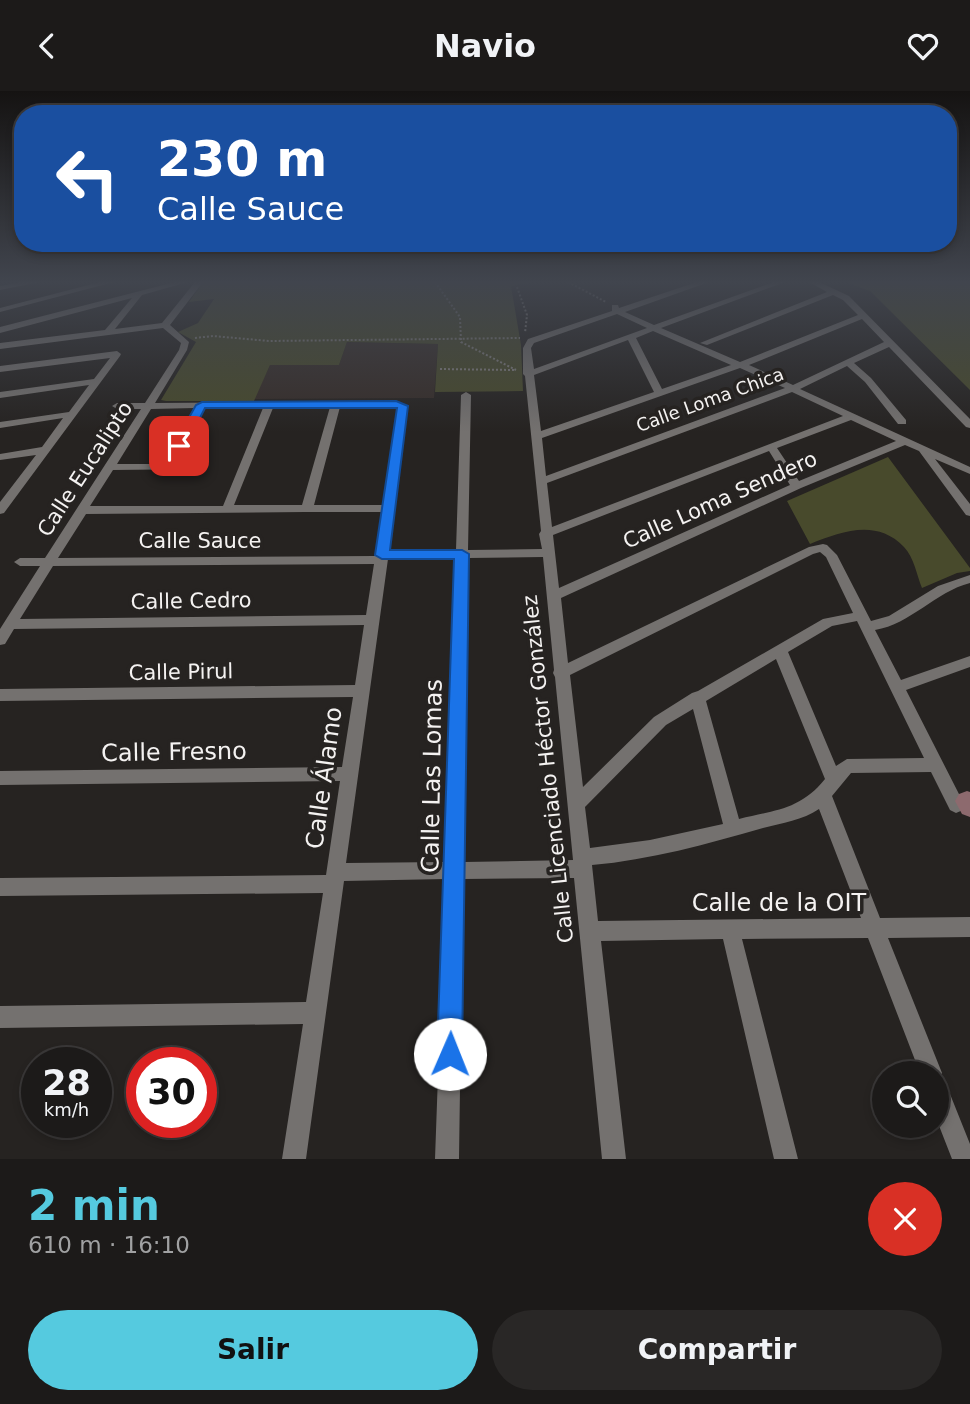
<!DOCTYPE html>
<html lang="es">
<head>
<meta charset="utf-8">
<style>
	:root { --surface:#1c1a19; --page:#292726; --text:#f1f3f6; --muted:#a0a1a2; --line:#3a3838; --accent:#55cadf }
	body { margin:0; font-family:"DejaVu Sans",sans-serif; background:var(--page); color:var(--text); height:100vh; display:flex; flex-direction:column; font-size:26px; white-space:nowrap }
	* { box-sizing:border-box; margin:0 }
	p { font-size:23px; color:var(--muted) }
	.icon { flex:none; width:38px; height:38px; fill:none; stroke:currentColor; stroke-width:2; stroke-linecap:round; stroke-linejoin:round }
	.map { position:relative; height:1068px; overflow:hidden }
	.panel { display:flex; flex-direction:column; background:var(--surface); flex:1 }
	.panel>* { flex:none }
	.top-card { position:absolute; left:14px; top:14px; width:943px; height:147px; border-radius:28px; box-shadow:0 4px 10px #0003,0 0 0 2px var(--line); background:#1a4fa0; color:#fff; overflow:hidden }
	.tools { position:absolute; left:872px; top:970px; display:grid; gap:14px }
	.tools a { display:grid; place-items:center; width:77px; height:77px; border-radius:50%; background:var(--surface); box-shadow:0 4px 10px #0003,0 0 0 2px var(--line); font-size:35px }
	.speed { position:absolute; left:21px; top:956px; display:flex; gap:14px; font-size:35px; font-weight:700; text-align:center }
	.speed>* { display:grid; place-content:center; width:91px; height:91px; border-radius:50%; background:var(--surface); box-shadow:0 4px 10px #0003,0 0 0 2px var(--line); line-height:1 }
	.speed small { font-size:18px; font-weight:400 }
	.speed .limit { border:10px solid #d22; background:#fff; color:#111 }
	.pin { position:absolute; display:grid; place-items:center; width:60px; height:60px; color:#fff; margin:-30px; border-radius:14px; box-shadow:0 4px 10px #0006 }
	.me { position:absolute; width:77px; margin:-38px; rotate:1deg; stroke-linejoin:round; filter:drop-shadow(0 0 5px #0008) }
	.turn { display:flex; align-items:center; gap:24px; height:147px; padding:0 28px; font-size:32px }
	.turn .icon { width:91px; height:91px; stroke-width:2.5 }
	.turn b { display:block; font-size:49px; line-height:60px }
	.round { display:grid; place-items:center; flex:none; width:74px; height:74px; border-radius:37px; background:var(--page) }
	.head { display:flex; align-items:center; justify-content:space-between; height:119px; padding:0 28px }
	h1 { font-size:42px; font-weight:700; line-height:52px; color:var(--accent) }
	.action { display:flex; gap:14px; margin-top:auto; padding:14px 28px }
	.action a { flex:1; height:80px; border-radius:42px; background:var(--accent); color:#111; font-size:28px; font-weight:700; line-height:80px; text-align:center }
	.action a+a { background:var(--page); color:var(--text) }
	header { display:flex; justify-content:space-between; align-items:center; height:91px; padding:0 28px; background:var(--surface); font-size:32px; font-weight:700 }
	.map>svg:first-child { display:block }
	.built { fill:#362d29 }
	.green { fill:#484a2c }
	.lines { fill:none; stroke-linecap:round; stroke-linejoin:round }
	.path { stroke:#83807f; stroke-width:2; stroke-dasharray:2 2; stroke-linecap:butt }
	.street { fill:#74716f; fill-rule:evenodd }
	.secondary { fill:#8d6a6e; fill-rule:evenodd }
	.route { fill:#1a73e8; stroke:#114b97; stroke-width:2 }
	.labels { text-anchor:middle; stroke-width:7; stroke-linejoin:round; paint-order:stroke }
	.far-street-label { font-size:18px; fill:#f4f2f1; stroke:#262321 }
	.street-label { font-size:21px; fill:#f4f2f1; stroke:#262321 }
	.near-street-label { font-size:24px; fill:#f4f2f1; stroke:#262321 }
</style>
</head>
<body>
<header><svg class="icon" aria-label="back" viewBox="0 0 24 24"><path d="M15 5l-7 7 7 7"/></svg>Navio<svg class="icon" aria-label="heart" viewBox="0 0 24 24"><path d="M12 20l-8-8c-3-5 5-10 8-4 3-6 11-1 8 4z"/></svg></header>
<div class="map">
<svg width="970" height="1068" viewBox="0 0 970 1068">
	<rect width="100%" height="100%" fill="#262321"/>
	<path class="built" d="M347,251L438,253L434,307L254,308L270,274H339Z"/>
	<path class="green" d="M203,191H533L511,195L521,254L523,300L435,301L438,253L347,251L339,274H270L254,310H166L161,309L196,251L178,241L198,232L214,208L189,211Z
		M846,191H970V299L870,200Z
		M888,366L970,477V480L957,482L922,497C917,485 914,466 904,456C876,427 841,441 810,453L787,410Z"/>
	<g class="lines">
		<path class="path" d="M435,191L460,226L461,251L516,279
			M568,191L606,211
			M517,196L527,224L525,242
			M195,247L213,245L269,250L520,247
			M440,278L514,279"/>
		<path class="street" d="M21,191H40L0,199V195Z
			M100,191H114L0,221V217Z
			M175,191H188L142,204L115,238L162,232L195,191H203L170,234L189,251L187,259L155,312L393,310L406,314L388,460L456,459L461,304L466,301L471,304L468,459L542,458L539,443L541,440L525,285L523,283V257L528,248L612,220V214H618L619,217L697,191H709L625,221L654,234L774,191H785L661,237L740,271L858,224L843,209L833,204L707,254L700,252L827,201L809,191H819L849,205L970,328V337L966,336L889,256L854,272L871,287L906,329V333H898L865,291L847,275L800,298L970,376V383L935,368L970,413V425L966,424L919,360L905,354L801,397L561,507L568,572L809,456L823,453L827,454L837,464L871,530L889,525L938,495L970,484V492C935,501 911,533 875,539L901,589L970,565V576L906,599L960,705L970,702V716L956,722L950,719L931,681L851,682L832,705L880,827L970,826V846L888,847L942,982L940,986L944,988L970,1053V1068H952L936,1027V982H920L868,847L742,848L798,1068H774L723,848L601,850L626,1068H602L574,787L463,788L459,1068H435L445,788L344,790L306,1068H282L303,933L0,937V915L306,911L323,802L0,805V787L326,784L340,690L0,694V680L342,676L353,606L0,610V598L355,594L364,534L14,538L5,553L0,554V538L40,475H20L14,471L20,467H45L141,318H117L112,315L117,312H145L179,259L181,252L163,237L0,258V252L105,239L132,207L0,242V236ZM617,223L647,237L534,278L531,257L534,252ZM862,228L884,251L793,294L749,274ZM653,240L731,274L662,298L636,247ZM628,249L654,301L541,340L534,284ZM740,277L785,297L546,385L542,347ZM792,301L843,325L552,436L547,392ZM330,316L302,414H234L273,317ZM340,316L398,318L383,414H314ZM195,317L164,373H117L151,318ZM205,317H263L223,415H90L113,379L206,378L207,376L202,373H175ZM851,329L896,350L799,390L777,357ZM769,360L790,394L559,497L553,444ZM305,421H382L375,465L58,467L86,423ZM820,461L826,466L853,522L823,528L698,600L692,602L654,626L583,696L570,584L813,463ZM543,466L554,579L553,582L555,586L573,769L464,771L468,467ZM456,467L445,771L346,772L388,468ZM374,473L366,524L20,528L53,475ZM857,530L924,667L847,668L836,675L788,561L832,535ZM776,568L825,688C800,719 775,719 739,728L706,610ZM693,618L723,733L650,749L590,757L585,716L666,634ZM819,718L861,827L598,830L592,774C650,769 707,753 763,737C782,732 803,729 819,718Z
			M117,260L121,263L120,265L4,422L0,423V411L36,364L0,369V363L42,356L63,327L0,337V331L69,321L89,294L0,307V301L94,288L110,267L0,281V275Z"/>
		<path class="secondary" d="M967,700L970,701V726L962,723L955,710L959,703Z"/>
	</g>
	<linearGradient id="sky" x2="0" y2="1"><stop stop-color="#151312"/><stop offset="0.56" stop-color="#41454e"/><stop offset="1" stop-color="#41454e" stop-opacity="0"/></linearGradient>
	<rect width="970" height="341" fill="url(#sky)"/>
	<path class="route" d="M396,310L408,315L390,459H462L469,463L462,963L459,972L450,976L441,972L437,963L454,468H382L375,464L397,317H205L184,358L173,355L196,314L202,311Z"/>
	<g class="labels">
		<g class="far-street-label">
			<text transform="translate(710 309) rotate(-20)" y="6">Calle Loma Chica</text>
		</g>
		<g class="street-label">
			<text transform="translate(85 378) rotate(-57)" y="7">Calle Eucalipto</text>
			<text transform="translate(720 409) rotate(-24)" y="7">Calle Loma Sendero</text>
			<text x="200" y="457">Calle Sauce</text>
			<text transform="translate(191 510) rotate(-1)" y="7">Calle Cedro</text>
			<text transform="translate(181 581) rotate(-1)" y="7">Calle Pirul</text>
			<text transform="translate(548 678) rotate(-96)" y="7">Calle Licenciado Héctor González</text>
		</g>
		<g class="near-street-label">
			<text transform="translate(174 661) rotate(-1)" y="8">Calle Fresno</text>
			<text transform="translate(432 685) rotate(-89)" y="8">Calle Las Lomas</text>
			<text transform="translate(324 687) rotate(-82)" y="8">Calle Álamo</text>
			<text x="779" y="820">Calle de la OIT</text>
		</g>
	</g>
</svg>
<div class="tools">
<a><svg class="icon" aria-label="search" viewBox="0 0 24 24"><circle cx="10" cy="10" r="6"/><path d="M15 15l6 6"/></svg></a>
</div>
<div class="speed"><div>28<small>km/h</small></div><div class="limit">30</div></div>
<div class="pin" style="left:179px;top:355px;background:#d93025"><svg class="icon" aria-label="arrive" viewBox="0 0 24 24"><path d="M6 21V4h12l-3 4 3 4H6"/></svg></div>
<svg class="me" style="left:450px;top:963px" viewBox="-20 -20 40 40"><circle r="19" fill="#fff"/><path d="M0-13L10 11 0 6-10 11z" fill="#1a73e8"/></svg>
<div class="top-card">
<div class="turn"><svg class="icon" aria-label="left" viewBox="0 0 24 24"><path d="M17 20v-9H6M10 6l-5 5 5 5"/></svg><div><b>230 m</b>Calle Sauce</div></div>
</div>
</div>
<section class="panel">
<div class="head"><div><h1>2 min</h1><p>610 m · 16:10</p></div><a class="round" style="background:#d93025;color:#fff"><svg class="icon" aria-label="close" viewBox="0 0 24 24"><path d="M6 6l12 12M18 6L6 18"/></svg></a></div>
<div class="action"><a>Salir</a><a>Compartir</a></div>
</section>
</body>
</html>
